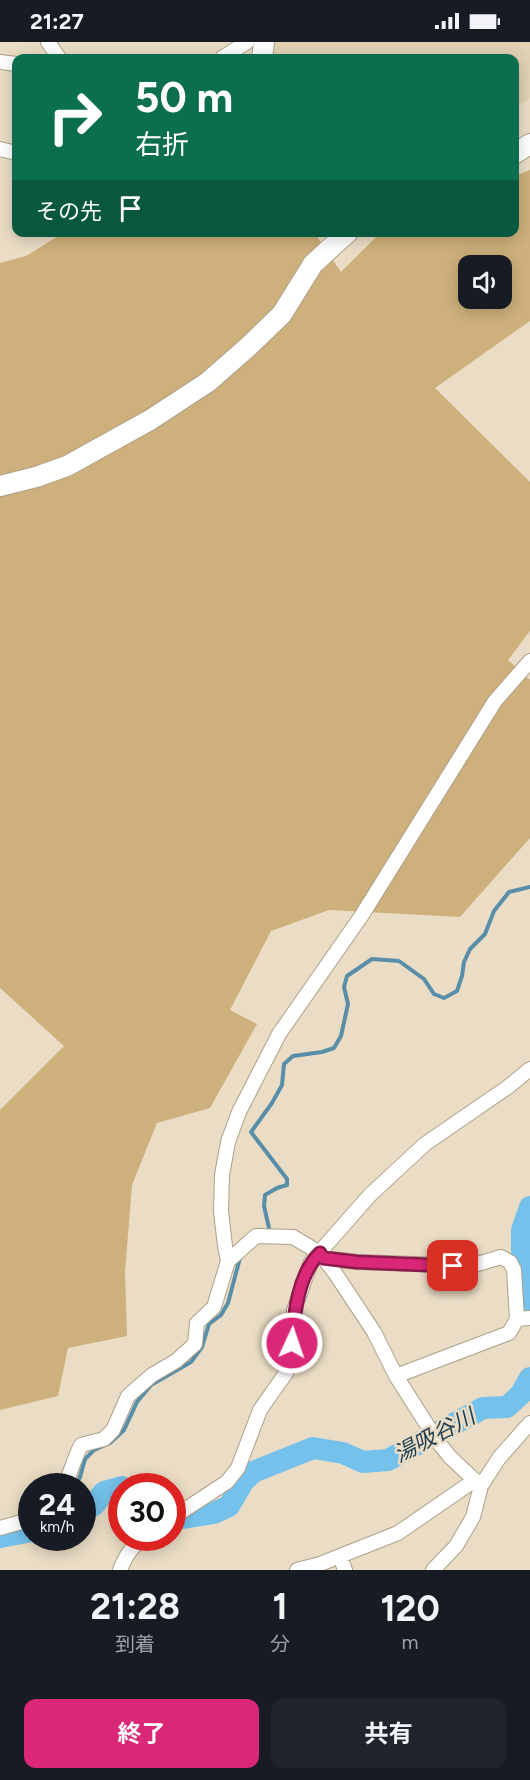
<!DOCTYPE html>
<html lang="ja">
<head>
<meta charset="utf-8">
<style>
	:root { --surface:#171b24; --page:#20242c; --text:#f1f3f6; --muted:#9ea1a6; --accent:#db2777 }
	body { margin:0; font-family:Figtree,"Noto Sans JP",sans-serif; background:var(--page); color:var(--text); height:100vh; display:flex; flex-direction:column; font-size:22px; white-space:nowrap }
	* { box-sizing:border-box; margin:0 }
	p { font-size:20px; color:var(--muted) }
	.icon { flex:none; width:33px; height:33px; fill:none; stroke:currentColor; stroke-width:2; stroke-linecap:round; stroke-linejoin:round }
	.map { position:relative; height:1528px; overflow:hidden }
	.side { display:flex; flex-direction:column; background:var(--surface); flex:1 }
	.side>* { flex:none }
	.top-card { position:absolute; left:12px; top:12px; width:507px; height:183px; border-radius:12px; box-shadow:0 3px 15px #0003; background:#0b6e4f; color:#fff; overflow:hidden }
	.buttons { position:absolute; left:458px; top:213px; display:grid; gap:12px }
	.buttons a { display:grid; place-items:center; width:54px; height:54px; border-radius:12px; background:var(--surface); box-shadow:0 3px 15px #0003; font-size:30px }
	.speed { position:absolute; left:18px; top:1431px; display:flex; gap:12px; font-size:30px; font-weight:700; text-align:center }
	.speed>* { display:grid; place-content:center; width:78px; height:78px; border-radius:50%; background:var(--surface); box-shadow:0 3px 15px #0003; line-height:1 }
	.speed small { font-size:15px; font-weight:400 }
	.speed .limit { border:9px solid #d22; background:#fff; color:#111 }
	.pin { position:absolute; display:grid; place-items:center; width:51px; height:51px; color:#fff; margin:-26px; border-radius:12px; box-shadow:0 3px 9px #0006 }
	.me { position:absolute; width:66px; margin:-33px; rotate:3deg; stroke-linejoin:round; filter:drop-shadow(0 0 4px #0008) }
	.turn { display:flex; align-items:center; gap:21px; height:126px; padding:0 24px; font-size:27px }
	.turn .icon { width:78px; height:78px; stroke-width:2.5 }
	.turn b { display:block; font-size:42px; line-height:51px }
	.then { display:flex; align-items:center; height:57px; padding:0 24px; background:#0003; gap:12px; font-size:22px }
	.eta { display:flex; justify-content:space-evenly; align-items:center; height:102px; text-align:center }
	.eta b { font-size:36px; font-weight:700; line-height:42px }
	.action { display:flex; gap:12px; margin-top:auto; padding:12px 24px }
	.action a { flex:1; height:69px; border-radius:12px; background:var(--accent); color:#fff; font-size:24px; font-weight:700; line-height:69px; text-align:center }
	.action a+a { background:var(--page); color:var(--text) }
	.status { display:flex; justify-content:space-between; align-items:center; height:42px; padding:0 30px; background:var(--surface); direction:ltr }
	.status svg { height:16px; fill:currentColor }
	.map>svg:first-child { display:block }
	.built { fill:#e2d1b3 }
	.green { fill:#cdb07b; fill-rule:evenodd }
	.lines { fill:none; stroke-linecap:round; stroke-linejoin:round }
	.stream { stroke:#598ea9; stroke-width:4 }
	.river { stroke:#74c2ec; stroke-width:22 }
	.street-casing { stroke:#ada089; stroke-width:16 }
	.secondary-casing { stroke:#ada089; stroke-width:22 }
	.street { stroke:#fff; stroke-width:14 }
	.secondary { stroke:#fff; stroke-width:20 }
	.route-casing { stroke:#8e194d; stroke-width:15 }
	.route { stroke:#db2777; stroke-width:10 }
	.labels { text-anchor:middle; stroke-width:5; stroke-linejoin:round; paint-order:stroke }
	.water-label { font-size:22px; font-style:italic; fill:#1d3f51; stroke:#ebddc5 }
</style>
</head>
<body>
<div class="status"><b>21:27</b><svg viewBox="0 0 49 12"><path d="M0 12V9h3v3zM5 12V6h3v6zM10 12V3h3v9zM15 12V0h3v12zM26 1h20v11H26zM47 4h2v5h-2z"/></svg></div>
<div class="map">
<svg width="530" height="1528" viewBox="0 0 530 1528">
	<rect width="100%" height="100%" fill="#ebddc5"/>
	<path class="built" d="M273,0H530V56L515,67L514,16H272Z"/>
	<path class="green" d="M530,128V279L435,346L530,440V589L508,618L530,638V796L460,875L329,868L271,889L230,968L257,982L210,1066L157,1081L132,1143L125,1230L127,1294L68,1306L58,1354L0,1368V1068L64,1004L0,946V221L26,214L63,191L318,190V196L341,230L380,191L514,190L515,134ZM468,224H501V256H468Z"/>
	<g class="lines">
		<path class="stream" d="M269,1186L264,1164L265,1153L277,1146L287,1143V1137L251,1090L272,1061L282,1043L284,1022L293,1014L322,1010L334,1006L341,994L348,962L344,945L347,934L372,917L399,919L424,937L434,952L444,956L457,949L462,934L464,920L470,907L485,892L494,869L509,850L530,845
			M75,1444L80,1435L85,1417L94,1408L110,1401L124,1388L137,1360L151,1343L191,1320L202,1305L209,1282L221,1273L228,1261L240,1216"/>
		<path class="river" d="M530,1165L522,1188V1212L530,1267
			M172,1467L183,1476L214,1471L229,1464L243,1440L253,1430L313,1406L343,1411L363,1420L388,1418L483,1366L507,1365L521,1352L530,1336
			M82,1470L94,1463L104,1450L122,1445
			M0,1495L32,1489"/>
		<defs>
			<path id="street" d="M48,0L59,16
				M222,16L247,0
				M0,20L16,22
				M0,107L16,111
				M323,1216L357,1220L471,1224L501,1215L510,1220L514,1228L517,1277
				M228,1219L256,1194L293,1195L320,1211L335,1231L374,1290L396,1334L438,1400L450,1415L481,1444
				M396,1334L509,1291L517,1277L530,1276
				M64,1444C71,1431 74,1417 81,1403L104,1397L113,1388L128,1354L152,1333L176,1319L195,1302L197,1281L214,1265L228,1219L225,1204L221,1169L222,1133L228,1100L239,1070L279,992L362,873L495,659L530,619
				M172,1476L227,1440L238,1426L260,1368L286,1331L292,1317L294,1268L311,1220L370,1153L425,1102L508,1045L530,1027
				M0,1486L32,1477
				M340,1514L345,1528
				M120,1528C125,1515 132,1503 144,1496
				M297,1528L320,1522L398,1491L475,1438
				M433,1528L456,1504L473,1475L481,1444L499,1416L530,1381"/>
			<path id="secondary" d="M262,16L264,0
				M514,112L530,102
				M0,444L36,435L67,424L150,378L208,340L249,304L282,272L313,222L348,190"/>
		</defs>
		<use href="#street" class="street-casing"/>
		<use href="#secondary" class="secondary-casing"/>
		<use href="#street" class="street"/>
		<use href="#secondary" class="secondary"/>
	</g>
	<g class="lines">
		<defs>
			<path id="route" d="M292,1301C294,1272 298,1232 320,1211L323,1216L357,1220L453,1224"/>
		</defs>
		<use href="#route" class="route-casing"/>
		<use href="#route" class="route"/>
	</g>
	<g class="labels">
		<g class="water-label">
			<text transform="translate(434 1393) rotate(-28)" y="8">湯吸谷川</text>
		</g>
	</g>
</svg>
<div class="buttons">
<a><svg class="icon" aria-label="sound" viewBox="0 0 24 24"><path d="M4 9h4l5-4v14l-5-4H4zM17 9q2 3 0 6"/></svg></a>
</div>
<div class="speed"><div>24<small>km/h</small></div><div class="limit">30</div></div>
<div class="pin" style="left:453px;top:1224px;background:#d93025"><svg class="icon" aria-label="arrive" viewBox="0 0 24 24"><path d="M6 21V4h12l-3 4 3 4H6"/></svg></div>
<svg class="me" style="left:292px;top:1301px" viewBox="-20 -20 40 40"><circle r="17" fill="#db2777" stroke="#fff" stroke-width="3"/><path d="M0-11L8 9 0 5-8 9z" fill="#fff"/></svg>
<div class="top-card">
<div class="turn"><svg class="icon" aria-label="right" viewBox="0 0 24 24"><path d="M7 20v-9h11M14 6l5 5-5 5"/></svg><div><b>50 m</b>右折</div></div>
<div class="then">その先<svg class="icon" aria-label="arrive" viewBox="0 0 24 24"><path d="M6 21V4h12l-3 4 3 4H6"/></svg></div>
</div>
</div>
<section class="side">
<div class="eta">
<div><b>21:28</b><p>到着</p></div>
<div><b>1</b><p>分</p></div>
<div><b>120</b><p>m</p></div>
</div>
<div class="action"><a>終了</a><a>共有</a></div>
</section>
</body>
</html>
